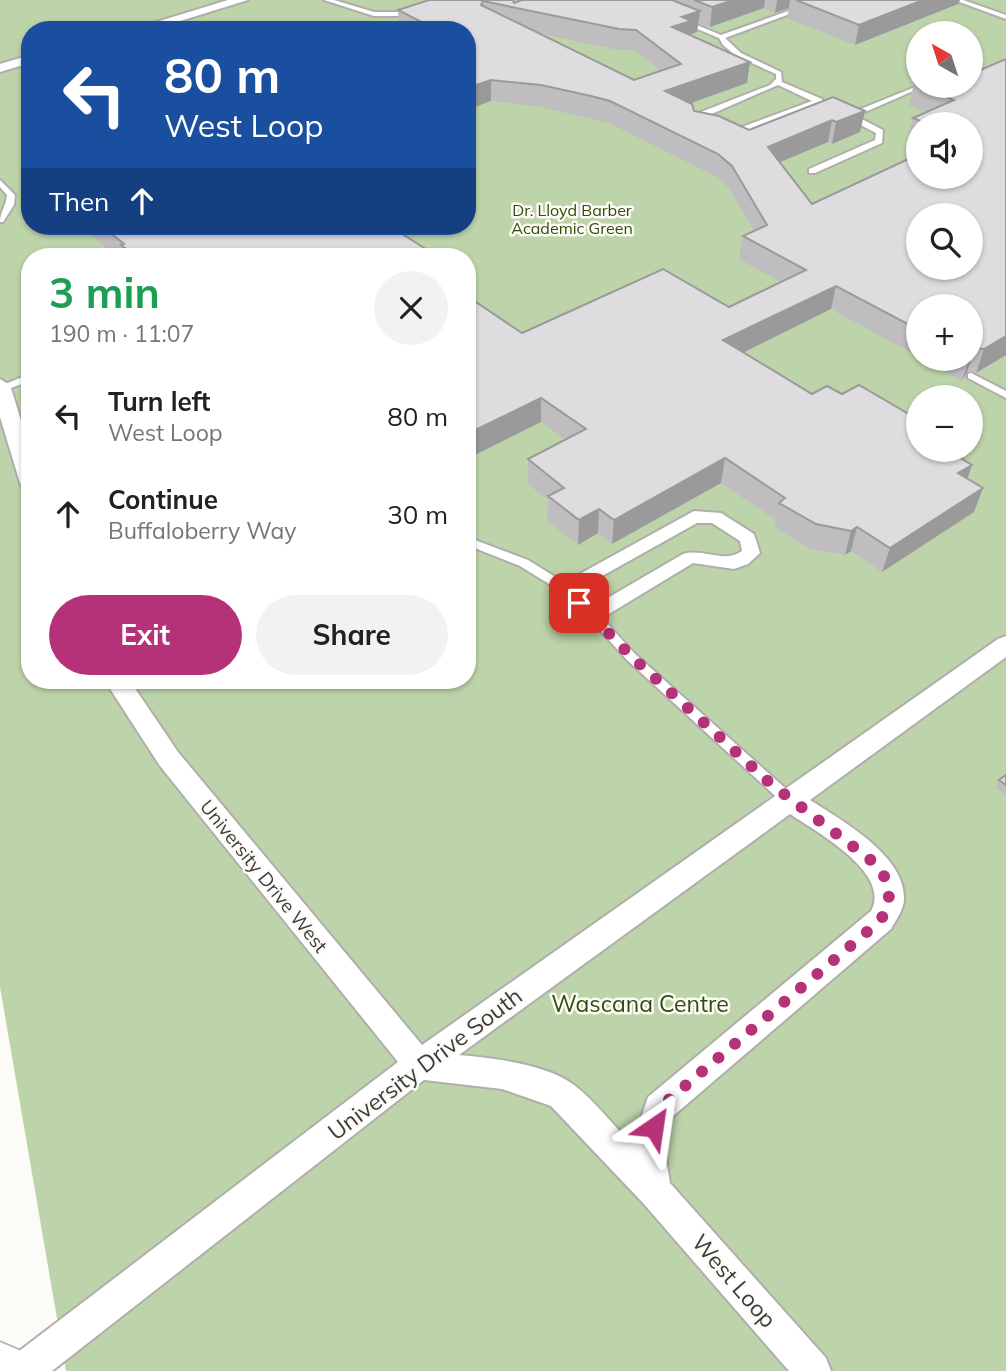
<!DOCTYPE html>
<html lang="en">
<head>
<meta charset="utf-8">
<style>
	:root { --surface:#fff; --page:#f2f2f2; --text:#202124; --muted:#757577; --accent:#b53279 }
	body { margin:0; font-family:Mulish,sans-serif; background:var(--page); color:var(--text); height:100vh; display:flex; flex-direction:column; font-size:26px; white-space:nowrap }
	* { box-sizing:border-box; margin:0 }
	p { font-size:23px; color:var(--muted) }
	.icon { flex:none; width:38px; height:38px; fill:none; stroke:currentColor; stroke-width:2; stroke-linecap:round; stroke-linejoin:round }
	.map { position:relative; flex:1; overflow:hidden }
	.panel { position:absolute; left:21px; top:248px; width:455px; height:441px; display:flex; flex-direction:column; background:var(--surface); border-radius:28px; box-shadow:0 2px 5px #0004 }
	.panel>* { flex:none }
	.banner { position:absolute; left:21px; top:21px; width:455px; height:214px; border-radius:28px; box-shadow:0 2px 5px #0004; background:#1a4fa0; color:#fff; overflow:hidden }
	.needle { width:46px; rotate:321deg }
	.tools { position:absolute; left:906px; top:21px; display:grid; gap:14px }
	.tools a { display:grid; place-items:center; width:77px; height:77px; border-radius:50%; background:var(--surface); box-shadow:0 2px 5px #0004; font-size:35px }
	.pin { position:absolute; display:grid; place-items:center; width:60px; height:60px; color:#fff; margin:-30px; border-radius:14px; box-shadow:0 4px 10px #0006 }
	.me { position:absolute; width:77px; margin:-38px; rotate:32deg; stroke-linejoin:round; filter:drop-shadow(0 0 5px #0008) }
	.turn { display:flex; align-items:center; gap:24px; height:147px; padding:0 28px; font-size:32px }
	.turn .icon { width:91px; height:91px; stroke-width:2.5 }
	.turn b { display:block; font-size:49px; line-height:60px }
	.then { display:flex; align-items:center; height:66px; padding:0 28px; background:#0003; gap:14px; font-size:26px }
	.round { display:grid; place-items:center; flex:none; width:74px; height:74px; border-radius:37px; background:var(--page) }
	.headline { display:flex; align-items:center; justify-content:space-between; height:119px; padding:0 28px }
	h1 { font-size:42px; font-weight:700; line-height:52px; color:#1e9e55 }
	.action { display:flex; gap:14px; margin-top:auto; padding:14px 28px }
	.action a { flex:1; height:80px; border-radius:42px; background:var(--accent); color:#fff; font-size:28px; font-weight:700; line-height:80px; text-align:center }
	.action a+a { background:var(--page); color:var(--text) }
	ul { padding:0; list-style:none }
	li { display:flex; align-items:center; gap:21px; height:98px; padding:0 28px }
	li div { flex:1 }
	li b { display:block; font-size:26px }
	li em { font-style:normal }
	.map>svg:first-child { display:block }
	.green { fill:#bdd4aa; fill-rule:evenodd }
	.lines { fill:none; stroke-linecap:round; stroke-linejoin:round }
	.service-casing { stroke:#afaeab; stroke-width:4 }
	.pedestrian-casing { stroke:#afaeab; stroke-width:4 }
	.minor-casing { stroke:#afaeab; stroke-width:4 }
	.secondary-casing { stroke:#afaeab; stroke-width:3 }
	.service { fill:#fff; fill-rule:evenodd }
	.pedestrian { fill:#fff; fill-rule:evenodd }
	.minor { fill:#fff; fill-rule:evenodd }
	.secondary { fill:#fff; fill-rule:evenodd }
	.wall { fill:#bfbdbf; fill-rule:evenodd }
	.shaded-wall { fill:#9b9a9b }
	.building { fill:#dedcde; stroke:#9b9a9b; stroke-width:2; fill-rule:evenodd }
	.route { stroke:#b53279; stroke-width:12; stroke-dasharray:0 21.6 }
	.labels { text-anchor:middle; stroke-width:5; stroke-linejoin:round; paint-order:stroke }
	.far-park-label { font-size:16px; fill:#304c08; stroke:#fcfbf8 }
	.street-label { font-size:19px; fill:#3c3c3b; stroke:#fcfbf8 }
	.near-park-label { font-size:23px; fill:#304c08; stroke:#fcfbf8 }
	.near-street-label { font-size:23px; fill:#3c3c3b; stroke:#fcfbf8 }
</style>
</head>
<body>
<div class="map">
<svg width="1006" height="1371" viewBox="0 0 1006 1371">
	<rect width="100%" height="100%" fill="#fcfbf8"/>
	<path class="green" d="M0,0H1006V1371H66L0,987ZM30,30H467V226H30ZM919,33H971V86H919ZM919,124H971V177H919ZM919,215H971V268H919ZM30,257H467V681H30ZM919,306H971V359H919ZM919,397H971V450H919Z"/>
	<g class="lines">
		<defs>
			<path id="service" d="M324,0H334L374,12H412L415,14L412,16H374Z
				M819,0H828L725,38L741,53L781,72L782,82L822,99L824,105L817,104L737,135H731V131L812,101L778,85L707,116L698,125H692V121L701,112L770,85L776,79V74L736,56L723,45L719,38L683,23V21H687L721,35Z
				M954,0H963L1006,15V19Z
				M915,87L920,88L856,116L883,130L882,143L815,173H809V169L875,140L876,133L847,118L843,114L844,112L851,113Z
				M0,180L15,195L14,205L3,222H0C0,212 6,206 7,195L0,187Z
				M971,373L1006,391V398L968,378V374Z
				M30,374V381L0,392V386Z
				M467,537L528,560L557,578L597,612L634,653L794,796L796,800L794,804L789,805L784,804L626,659L589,618L549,584L520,566L467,545Z"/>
			<path id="pedestrian" d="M694,511L721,513L754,534L760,553L748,564L734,569L693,563L599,620H587L584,615L587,610L683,554C704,548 724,564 742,551L740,541L712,523H697L570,594H558L555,590L558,586Z"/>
			<path id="minor" d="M228,0H248L151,30H130Z
				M30,55V63L0,72V64Z
				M0,379L10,385L30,449V490L23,488L20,483L0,417Z
				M1006,636V657L810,800C841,820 906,856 904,899C904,909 896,920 891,929L672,1117L664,1145L670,1183L826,1358L831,1371H789L643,1203L551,1106L502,1089L424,1080L52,1371H5L10,1358L398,1062L160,766L105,681H130L178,752L422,1045L998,639ZM790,814C817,832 892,873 871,911L648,1097L632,1144C613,1125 595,1101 574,1085C547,1064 492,1058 459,1055Z"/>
			<path id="secondary" d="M0,1342L19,1350L27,1371H0Z"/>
		</defs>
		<use href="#service" class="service-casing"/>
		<use href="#pedestrian" class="pedestrian-casing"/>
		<use href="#minor" class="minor-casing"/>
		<use href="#secondary" class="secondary-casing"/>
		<use href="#service" class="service"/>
		<use href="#pedestrian" class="pedestrian"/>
		<use href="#minor" class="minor"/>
		<use href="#secondary" class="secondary"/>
	</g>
	<path class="wall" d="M429,0H960L958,4L855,45L787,18L789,8L775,13L764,8L710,27L698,23L697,32L689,35L750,62L747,83L690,103L694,111L749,130L833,97L860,132L832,144L828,142L780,162L812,204L919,177L971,124H919V144L908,139L913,118L926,112L909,105L914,83L971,86L1006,59V355L976,373L967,372L962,381L922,359H971V306H919V357L831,309L744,352L812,394H842L948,451L967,479L974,512L882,572L851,551L845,555L810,549L774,527L776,520L721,483L612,544L598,533L578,545L547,521L548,500L528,484V459L566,440L541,422L522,333L729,307L781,282L739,259L743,236L754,231L729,188L715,176L609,123L541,107L491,101L467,30H399L398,10ZM538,33L618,50H634L661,71L634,80Z
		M80,226H390L117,257Z
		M1006,775V796L996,788L999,780Z"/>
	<path class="shaded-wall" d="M734,0H765L764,8L710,27L712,7Z
		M777,0H790L789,8L775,13Z
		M923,0H960L958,4L855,45L859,25Z
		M700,11L697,32L689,35L672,27L682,17Z
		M750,62L747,83L663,113L665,91Z
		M491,80V101L467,110V88Z
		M865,111L860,132L832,144L836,122Z
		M832,120L828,142L764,169L768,147Z
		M836,286L831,309L720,364L723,340Z
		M1006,336V355L976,373L984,349Z
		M975,348L967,372L962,381L969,359H971V355Z
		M541,398V422L467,459V434Z
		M725,458L721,483L612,544L614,520Z
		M972,465L964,489L958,473Z
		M983,488L974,512L882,572L890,548Z
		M599,509L598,533L578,545L579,520Z
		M857,527L851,551L845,555L851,531Z"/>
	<path class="building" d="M429,0H513L514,3L522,0H672L700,11L682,17L691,21L672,27L750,62L665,91L692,104L694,111L719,116L749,130L833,97L865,111L836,122L832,120L768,147L812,204L919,154V177H971V124H928L913,118L954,100L920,86H971V74L1006,59V336L984,349L975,348L971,355V306H919V330L836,286L723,340L812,394L827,386L842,394L859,385L919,420V450H947L972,465L958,473L983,488L890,548L857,527L851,531L816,524L779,503L785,498L725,458L614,520L599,509L579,520L548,496L564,488L528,459L586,429L541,398L467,434V296L522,333L663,269L729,307L806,270L743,236L767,225L732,166L718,154L610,101L591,96L541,85L491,80L467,88V30H437L398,10ZM483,1L619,29L636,30L681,64L634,80L481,5ZM919,215H971V268H919Z
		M694,0H734L712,7Z
		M796,0H923L859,25Z
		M102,226H390L438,257H115L130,252L121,245L124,244Z
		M1006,775V785L999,780Z"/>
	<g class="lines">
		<path class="route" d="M579,603L631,656L771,784L876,864C893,887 892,895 881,920L659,1108L654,1127"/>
	</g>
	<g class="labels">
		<g class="far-park-label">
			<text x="572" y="216">Dr. Lloyd Barber<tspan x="572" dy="18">Academic Green</tspan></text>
		</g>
		<g class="street-label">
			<text transform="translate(264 876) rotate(51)" y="7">University Drive West</text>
		</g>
		<g class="near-park-label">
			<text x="640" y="1012">Wascana Centre</text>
		</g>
		<g class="near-street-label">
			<text transform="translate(425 1064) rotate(-37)" y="8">University Drive South</text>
			<text transform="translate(734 1281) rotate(49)" y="8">West Loop</text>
		</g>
	</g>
</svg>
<div class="tools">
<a><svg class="needle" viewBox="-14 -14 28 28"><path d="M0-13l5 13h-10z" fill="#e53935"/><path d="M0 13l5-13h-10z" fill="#757577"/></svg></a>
<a><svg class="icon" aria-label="sound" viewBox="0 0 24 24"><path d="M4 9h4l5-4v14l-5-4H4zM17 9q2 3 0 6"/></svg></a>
<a><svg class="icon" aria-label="search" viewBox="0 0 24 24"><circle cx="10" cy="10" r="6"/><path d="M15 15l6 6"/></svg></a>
<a>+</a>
<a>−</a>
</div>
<div class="pin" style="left:579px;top:603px;background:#d93025"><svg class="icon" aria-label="arrive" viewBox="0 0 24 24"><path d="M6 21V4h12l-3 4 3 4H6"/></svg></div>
<svg class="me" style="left:654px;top:1127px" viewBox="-20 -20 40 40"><path d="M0-17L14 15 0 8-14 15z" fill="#b53279" stroke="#fff" stroke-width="4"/></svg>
<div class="banner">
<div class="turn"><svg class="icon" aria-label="left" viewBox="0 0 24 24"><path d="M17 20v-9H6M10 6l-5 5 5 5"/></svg><div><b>80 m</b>West Loop</div></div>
<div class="then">Then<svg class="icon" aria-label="ahead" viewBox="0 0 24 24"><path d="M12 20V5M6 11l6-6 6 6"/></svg></div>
</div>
<section class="panel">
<div class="headline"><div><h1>3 min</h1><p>190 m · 11:07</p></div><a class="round"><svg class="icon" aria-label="close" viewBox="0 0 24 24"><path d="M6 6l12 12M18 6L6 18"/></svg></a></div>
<ul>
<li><svg class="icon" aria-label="left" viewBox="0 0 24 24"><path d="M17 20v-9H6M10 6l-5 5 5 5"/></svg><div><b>Turn left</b><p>West Loop</p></div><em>80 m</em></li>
<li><svg class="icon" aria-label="ahead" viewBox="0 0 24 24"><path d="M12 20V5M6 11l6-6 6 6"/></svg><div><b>Continue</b><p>Buffaloberry Way</p></div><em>30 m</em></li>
</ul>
<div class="action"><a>Exit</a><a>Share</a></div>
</section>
</div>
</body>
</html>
